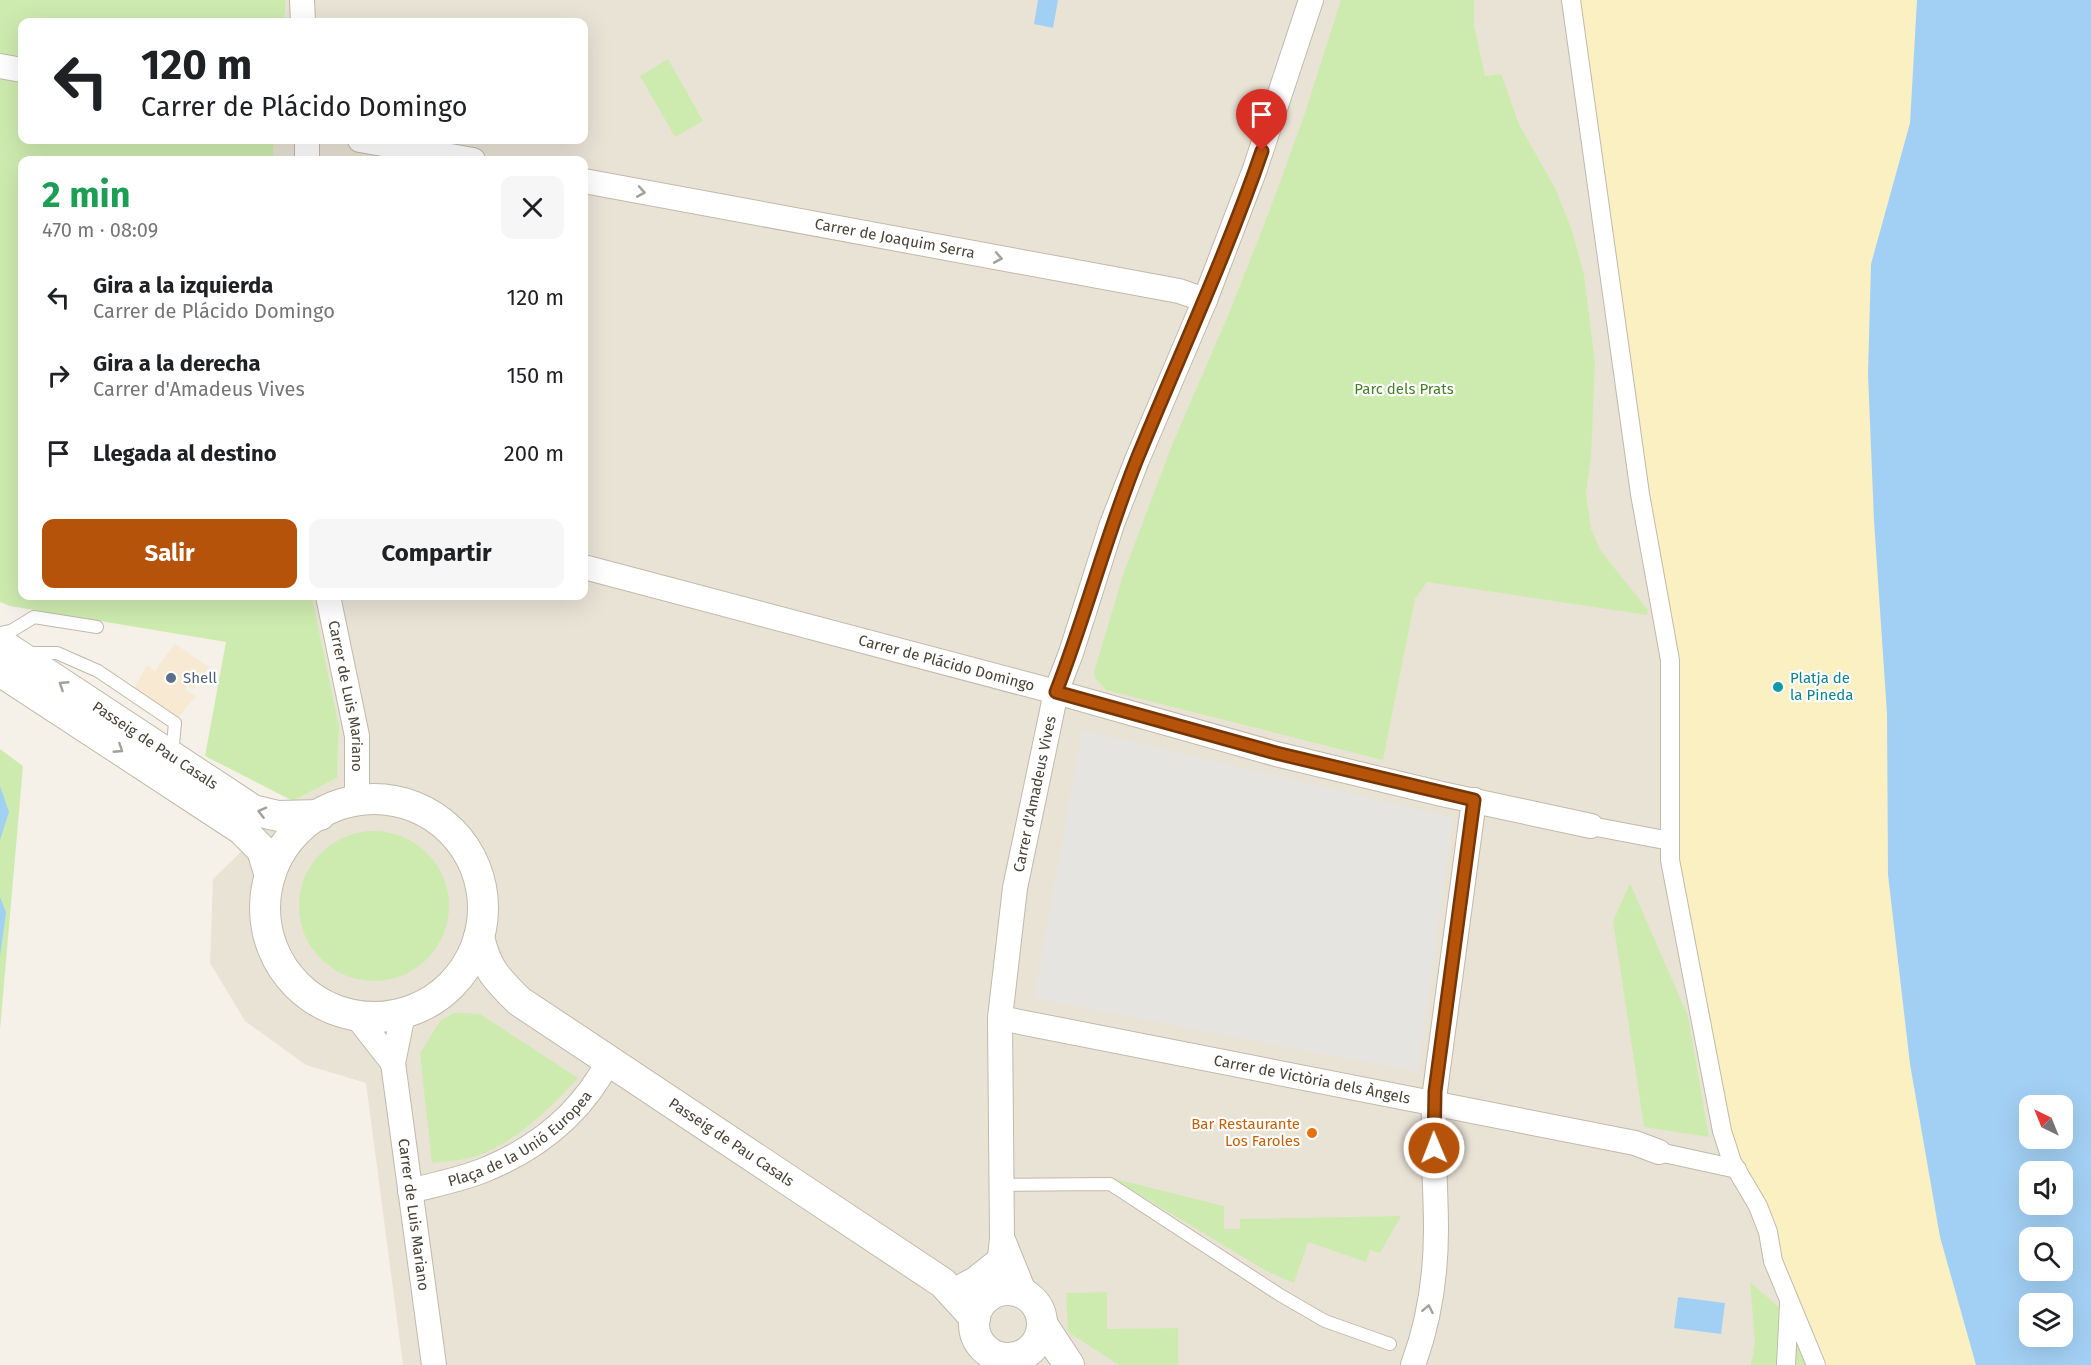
<!DOCTYPE html>
<html lang="es">
<head>
<meta charset="utf-8">
<style>
	:root { --surface:#fff; --page:#f6f6f6; --text:#202124; --muted:#757577; --accent:#b45309 }
	body { margin:0; font-family:"Fira Sans",sans-serif; background:var(--page); color:var(--text); height:100vh; display:flex; flex-direction:column; font-size:22px; white-space:nowrap }
	* { box-sizing:border-box; margin:0 }
	p { font-size:20px; color:var(--muted) }
	.icon { flex:none; width:33px; height:33px; fill:none; stroke:currentColor; stroke-width:2; stroke-linecap:round; stroke-linejoin:round }
	.map { position:relative; flex:1; overflow:hidden }
	.panel { position:absolute; left:18px; top:156px; width:570px; height:444px; display:flex; flex-direction:column; background:var(--surface); border-radius:12px; box-shadow:0 6px 24px #0002 }
	.panel>* { flex:none }
	.top-card { position:absolute; left:18px; top:18px; width:570px; height:126px; border-radius:12px; box-shadow:0 6px 24px #0002; background:#fff; color:var(--text); overflow:hidden }
	.needle { width:39px; rotate:317deg }
	.tools { position:absolute; left:2019px; top:1095px; display:grid; gap:12px }
	.tools a { display:grid; place-items:center; width:54px; height:54px; border-radius:12px; background:var(--surface); box-shadow:0 6px 24px #0002; font-size:30px }
	.pin { position:absolute; display:grid; place-items:center; width:51px; height:51px; color:#fff; margin:-62px -26px; border-radius:50% 50% 50% 0; rotate:-45deg; box-shadow:0 0 6px #0007 }
	.pin .icon { rotate:45deg }
	.me { position:absolute; width:66px; margin:-33px; rotate:359deg; stroke-linejoin:round; filter:drop-shadow(0 0 4px #0008) }
	.turn { display:flex; align-items:center; gap:21px; height:126px; padding:0 24px; font-size:27px }
	.turn .icon { width:78px; height:78px; stroke-width:2.5 }
	.turn b { display:block; font-size:42px; line-height:51px }
	.round { display:grid; place-items:center; flex:none; width:63px; height:63px; border-radius:12px; background:var(--page) }
	.overview { display:flex; align-items:center; justify-content:space-between; height:102px; padding:0 24px }
	h1 { font-size:36px; font-weight:700; line-height:45px; color:#1e9e55 }
	.action { display:flex; gap:12px; margin-top:auto; padding:12px 24px }
	.action a { flex:1; height:69px; border-radius:12px; background:var(--accent); color:#fff; font-size:24px; font-weight:700; line-height:69px; text-align:center }
	.action a+a { background:var(--page); color:var(--text) }
	ul { padding:0; list-style:none }
	li { display:flex; align-items:center; gap:18px; height:78px; padding:0 24px }
	li div { flex:1 }
	li b { display:block; font-size:22px }
	li em { font-style:normal }
	.map>svg:first-child { display:block }
	.residential { fill:#e9e3d6 }
	.commercial { fill:#f7e9d2 }
	.green { fill:#ceebaf }
	.sand { fill:#faf0c2 }
	.parking { fill:#e6e4e0 }
	.water { fill:#a2d0f4; fill-rule:evenodd }
	.lines { fill:none; stroke-linecap:round; stroke-linejoin:round }
	.service-casing { stroke:#c1b9aa; stroke-width:14 }
	.pedestrian-casing { stroke:#c1b9aa; stroke-width:20 }
	.minor-casing { stroke:#c1b9aa; stroke-width:26 }
	.tertiary-casing { stroke:#c1b9aa; stroke-width:32 }
	.service { stroke:#fff; stroke-width:12 }
	.pedestrian { stroke:#fff; stroke-width:18 }
	.minor { stroke:#fff; stroke-width:24 }
	.tertiary { stroke:#fff; stroke-width:30 }
	.oneway { stroke:#a4a09a }
	.route-casing { stroke:#753606; stroke-width:15 }
	.route { stroke:#b45309; stroke-width:10 }
	.service-dot { fill:#5c6f8a; stroke:#fff; stroke-width:2 }
	.culture-dot { fill:#0f9aa8; stroke:#fff; stroke-width:2 }
	.food-dot { fill:#e8710a; stroke:#fff; stroke-width:2 }
	.labels { text-anchor:middle; stroke-width:4.5; stroke-linejoin:round; paint-order:stroke }
	.street-label { font-size:15px; fill:#494236; stroke:#fff }
	.park-label { font-size:15px; fill:#457e26; stroke:#fff }
	.service-label { font-size:15px; fill:#4e5e75; stroke:#fff; text-anchor:start }
	.culture-label { font-size:15px; fill:#0d838f; stroke:#fff; text-anchor:start }
	.food-label { font-size:15px; fill:#c56008; stroke:#fff; text-anchor:end }
</style>
</head>
<body>
<div class="map">
<svg width="2091" height="1365" viewBox="0 0 2091 1365">
	<rect width="100%" height="100%" fill="#f5f1e8"/>
	<path class="residential" d="M286,0H1571L1816,1365H403L366,1083L306,1065L245,1021L210,963L213,879L293,801L337,778L339,726L312,596H584V160H273L274,140H584V22H284Z"/>
	<path class="commercial" d="M175,644L209,667L194,689L187,685L185,690L196,696L176,720L132,692L147,665L155,671Z"/>
	<path class="green" d="M0,0H286L284,22H22V140H274L273,160H22V596H312L339,726L337,778L293,801L205,756L226,642L10,606L0,602Z
		M1341,0H1474V25L1485,76L1501,74L1519,124L1555,188L1572,230L1584,275L1595,363L1591,457L1586,493L1591,529L1601,551L1648,610L1647,615L1427,582L1415,599L1383,760L1106,690L1095,678L1094,672L1123,575L1172,445L1229,313L1264,225L1303,119Z
		M668,59L703,121L675,137L640,76Z
		M0,749L23,766L0,1030Z
		M299 906a75 75 0 1 1 150 0a75 75 0 1 1-150 0Z
		M1630,883L1688,1016L1709,1137L1644,1127L1613,921Z
		M454,1013L480,1014L578,1078C549,1109 516,1143 474,1157C461,1161 445,1161 432,1163L420,1053L440,1021Z
		M1112,1178L1224,1206V1229H1240V1219L1401,1216L1380,1253L1370,1250L1366,1262L1308,1242L1294,1283L1266,1271Z
		M1750,1282L1787,1314L1813,1365H1751L1755,1342Z
		M1107,1292V1329L1178,1328V1365H1119L1068,1332L1066,1293Z"/>
	<path class="sand" d="M1571,0H1917L1910,123L1871,264L1887,714L1888,875L1910,1064L1940,1237L1976,1365H1816L1732,1162L1670,860V660Z"/>
	<path class="parking" d="M1082,730L1453,818L1418,1072L1034,998Z"/>
	<path class="water" d="M1038,0H1058L1053,28L1034,24Z
		M1917,0H2091V1365H1976L1940,1237L1910,1064L1888,875L1887,714L1874,521L1868,374L1871,264L1910,123ZM2030,1106H2062V1138H2030ZM2030,1172H2062V1204H2030ZM2030,1238H2062V1270H2030ZM2030,1304H2062V1336H2030Z
		M0,786L9,812L0,840Z
		M0,897L6,912L0,957Z
		M1678,1297L1725,1303L1721,1334L1674,1328Z"/>
	<g class="lines">
		<defs>
			<path id="service" d="M0,633L11,631L34,617L97,627
				M28,653H57L98,671L175,723L172,755
				M1001,1185L1110,1184L1280,1295L1325,1321L1390,1344"/>
			<path id="pedestrian" d="M1571,0L1640,494L1670,660V860L1722,1131L1732,1162L1758,1206L1768,1232L1773,1261L1816,1365
				M1591,826L1670,841
				M1659,1152L1737,1169
				M1786,1365L1789,1304"/>
			<g id="minor">
				<path d="M302,0L303,22"/>
				<path d="M0,66L22,70"/>
				<path d="M360,140L473,160"/>
				<path d="M307,160V140"/>
				<path id="s1" d="M584,181L1179,291L1205,300"/>
				<path id="s2" d="M584,567L1056,692L1276,754L1442,794L1591,826"/>
				<path id="s3" d="M328,596L357,736V798"/>
				<path d="M357,1017L393,1063L403,1014"/>
				<path id="s4" d="M1000,1018L1635,1143L1659,1152"/>
				<path id="s5" d="M393,1063L434,1365"/>
				<path id="s6" d="M410,1191C436,1184 465,1179 489,1168C543,1145 583,1111 609,1060"/>
				<path d="M1004,1242L1025,1294"/>
				<path d="M960,1287L975,1279L999,1260"/>
				<path id="s7" d="M1003,1290L998,1277L1002,1238L1000,1018L1015,888L1056,692L1071,653L1112,524L1137,460L1205,300L1255,169L1311,0"/>
				<path d="M1413,1365C1429,1322 1436,1275 1436,1229C1436,1183 1431,1137 1435,1091L1474,800"/>
			</g>
			<g id="tertiary">
				<path id="s8" d="M0,643L253,810L278,816L320,815"/>
				<path d="M0,671L241,829L262,850L270,876"/>
				<circle cx="374" cy="908" r="109"/>
				<path id="s9" d="M479,937C487,970 496,978 519,1001L943,1283L975,1318"/>
				<circle cx="1008" cy="1324" r="34"/>
				<path d="M1042,1324L1069,1365"/>
			</g>
		</defs>
		<use href="#service" class="service-casing"/>
		<use href="#pedestrian" class="pedestrian-casing"/>
		<use href="#minor" class="minor-casing"/>
		<use href="#tertiary" class="tertiary-casing"/>
		<use href="#service" class="service"/>
		<use href="#pedestrian" class="pedestrian"/>
		<use href="#minor" class="minor"/>
		<use href="#tertiary" class="tertiary"/>
	</g>
	<defs><path id="oneway-chevron" d="M-2-3.5L2.5 0L-2 3.5" fill="none" stroke-width="1.6" stroke-linecap="round" stroke-linejoin="round" transform="scale(1.5)"/></defs>
	<g class="oneway">
		<use href="#oneway-chevron" transform="translate(641 192) rotate(10)"/>
		<use href="#oneway-chevron" transform="translate(998 258) rotate(10)"/>
		<use href="#oneway-chevron" transform="translate(63 685) rotate(-147)"/>
		<use href="#oneway-chevron" transform="translate(119 749) rotate(33)"/>
		<use href="#oneway-chevron" transform="translate(262 812) rotate(-166)"/>
		<use href="#oneway-chevron" transform="translate(1428 1309) rotate(-79)"/>
	</g>
	<g class="lines">
		<defs>
			<path id="route" d="M1262,151C1226,256 1179,356 1137,459C1106,536 1086,615 1056,692L1276,753L1474,800L1435,1091L1434,1148"/>
		</defs>
		<use href="#route" class="route-casing"/>
		<use href="#route" class="route"/>
	</g>
	<circle class="service-dot" cx="171" cy="678" r="6"/>
	<circle class="culture-dot" cx="1778" cy="687" r="6"/>
	<circle class="food-dot" cx="1312" cy="1133" r="6"/>
	<g class="labels">
		<g class="street-label">
			<text dy="5" stroke="none"><textPath href="#s1" startOffset="316">Carrer de Joaquim Serra</textPath></text>
			<text dy="5" stroke="none"><textPath href="#s2" startOffset="375">Carrer de Plácido Domingo</textPath></text>
			<text dy="5" stroke="none"><textPath href="#s3" startOffset="102">Carrer de Luis Mariano</textPath></text>
			<text dy="5" stroke="none"><textPath href="#s8" startOffset="186">Passeig de Pau Casals</textPath></text>
			<text dy="5" stroke="none"><textPath href="#s7" startOffset="500">Carrer d'Amadeus Vives</textPath></text>
			<text dy="5" stroke="none"><textPath href="#s4" startOffset="318">Carrer de Victòria dels Àngels</textPath></text>
			<text dy="5" stroke="none"><textPath href="#s6" startOffset="124">Plaça de la Unió Europea</textPath></text>
			<text dy="5" stroke="none"><textPath href="#s9" startOffset="332">Passeig de Pau Casals</textPath></text>
			<text dy="5" stroke="none"><textPath href="#s5" startOffset="153">Carrer de Luis Mariano</textPath></text>
		</g>
		<g class="park-label">
			<text x="1404" y="394">Parc dels Prats</text>
		</g>
		<g class="service-label">
			<text x="183" y="683">Shell</text>
		</g>
		<g class="culture-label">
			<text x="1790" y="683">Platja de<tspan x="1790" dy="17">la Pineda</tspan></text>
		</g>
		<g class="food-label">
			<text x="1300" y="1129">Bar Restaurante<tspan x="1300" dy="17">Los Faroles</tspan></text>
		</g>
	</g>
</svg>
<div class="tools">
<a><svg class="needle" viewBox="-14 -14 28 28"><path d="M0-13l5 13h-10z" fill="#e53935"/><path d="M0 13l5-13h-10z" fill="#757577"/></svg></a>
<a><svg class="icon" aria-label="sound" viewBox="0 0 24 24"><path d="M4 9h4l5-4v14l-5-4H4zM17 9q2 3 0 6"/></svg></a>
<a><svg class="icon" aria-label="search" viewBox="0 0 24 24"><circle cx="10" cy="10" r="6"/><path d="M15 15l6 6"/></svg></a>
<a><svg class="icon" aria-label="layers" viewBox="0 0 24 24"><path d="M12 4l9 5-9 5-9-5zM3 14l9 5 9-5"/></svg></a>
</div>
<div class="pin" style="left:1262px;top:151px;background:#d93025"><svg class="icon" aria-label="arrive" viewBox="0 0 24 24"><path d="M6 21V4h12l-3 4 3 4H6"/></svg></div>
<svg class="me" style="left:1434px;top:1148px" viewBox="-20 -20 40 40"><circle r="17" fill="#b45309" stroke="#fff" stroke-width="3"/><path d="M0-11L8 9 0 5-8 9z" fill="#fff"/></svg>
<div class="top-card">
<div class="turn"><svg class="icon" aria-label="left" viewBox="0 0 24 24"><path d="M17 20v-9H6M10 6l-5 5 5 5"/></svg><div><b>120 m</b>Carrer de Plácido Domingo</div></div>
</div>
<section class="panel">
<div class="overview"><div><h1>2 min</h1><p>470 m · 08:09</p></div><a class="round"><svg class="icon" aria-label="close" viewBox="0 0 24 24"><path d="M6 6l12 12M18 6L6 18"/></svg></a></div>
<ul>
<li><svg class="icon" aria-label="left" viewBox="0 0 24 24"><path d="M17 20v-9H6M10 6l-5 5 5 5"/></svg><div><b>Gira a la izquierda</b><p>Carrer de Plácido Domingo</p></div><em>120 m</em></li>
<li><svg class="icon" aria-label="right" viewBox="0 0 24 24"><path d="M7 20v-9h11M14 6l5 5-5 5"/></svg><div><b>Gira a la derecha</b><p>Carrer d'Amadeus Vives</p></div><em>150 m</em></li>
<li><svg class="icon" aria-label="arrive" viewBox="0 0 24 24"><path d="M6 21V4h12l-3 4 3 4H6"/></svg><div><b>Llegada al destino</b></div><em>200 m</em></li>
</ul>
<div class="action"><a>Salir</a><a>Compartir</a></div>
</section>
</div>
</body>
</html>
